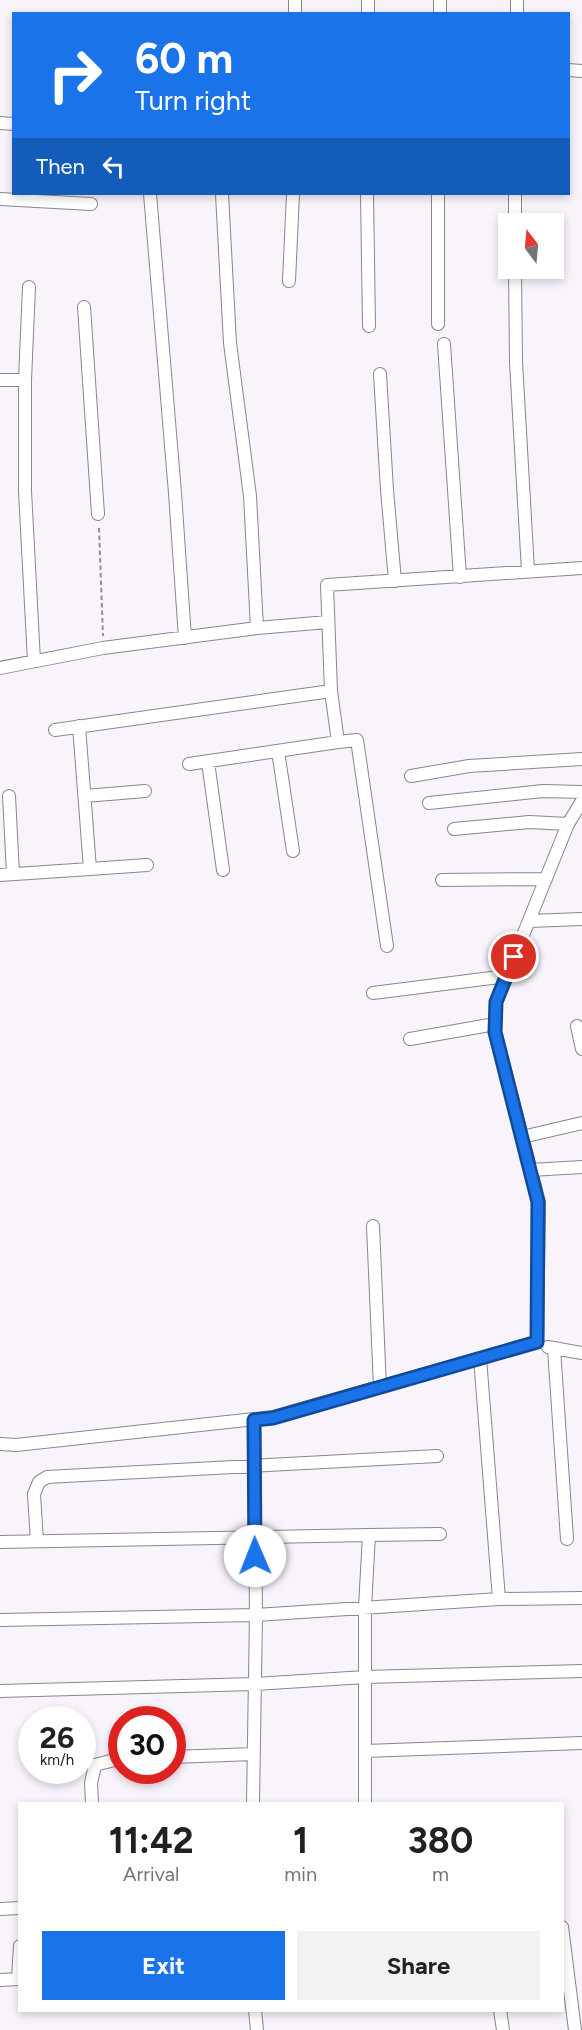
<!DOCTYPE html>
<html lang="en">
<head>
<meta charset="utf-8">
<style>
	:root { --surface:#fff; --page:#f2f2f2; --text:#202124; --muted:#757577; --accent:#1a73e8 }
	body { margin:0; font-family:Figtree,sans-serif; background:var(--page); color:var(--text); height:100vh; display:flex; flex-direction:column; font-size:22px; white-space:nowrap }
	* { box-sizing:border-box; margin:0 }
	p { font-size:20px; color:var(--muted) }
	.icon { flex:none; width:33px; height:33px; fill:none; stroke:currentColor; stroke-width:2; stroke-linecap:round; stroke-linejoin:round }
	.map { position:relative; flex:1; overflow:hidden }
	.panel { position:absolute; left:18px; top:1802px; width:546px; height:210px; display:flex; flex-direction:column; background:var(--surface); border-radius:0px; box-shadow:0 3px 9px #0003 }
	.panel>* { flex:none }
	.hud { position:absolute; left:12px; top:12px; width:558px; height:183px; border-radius:0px; box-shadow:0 3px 9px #0003; background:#1a73e8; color:#fff; overflow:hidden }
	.needle { width:39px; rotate:344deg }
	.buttons { position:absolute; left:498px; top:213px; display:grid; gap:12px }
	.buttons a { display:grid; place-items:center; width:66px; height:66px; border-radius:0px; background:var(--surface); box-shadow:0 3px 9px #0003; font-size:30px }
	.speed { position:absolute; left:18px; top:1706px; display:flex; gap:12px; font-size:30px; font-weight:700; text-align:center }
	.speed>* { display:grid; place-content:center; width:78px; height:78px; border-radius:50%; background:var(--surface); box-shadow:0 3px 9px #0003; line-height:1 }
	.speed small { font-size:15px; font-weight:400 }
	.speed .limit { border:9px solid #d22; background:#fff; color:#111 }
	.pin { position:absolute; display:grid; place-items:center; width:51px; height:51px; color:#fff; margin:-26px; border:3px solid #fff; border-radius:50%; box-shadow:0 2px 6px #0007 }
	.me { position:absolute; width:66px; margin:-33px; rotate:359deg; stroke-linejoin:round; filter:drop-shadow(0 0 4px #0008) }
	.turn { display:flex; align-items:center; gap:21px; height:126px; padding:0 24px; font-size:27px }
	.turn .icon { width:78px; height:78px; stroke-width:2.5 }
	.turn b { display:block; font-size:42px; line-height:51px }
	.then { display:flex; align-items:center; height:57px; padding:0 24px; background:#0003; gap:12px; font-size:22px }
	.eta { display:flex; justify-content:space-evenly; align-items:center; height:102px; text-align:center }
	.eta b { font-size:36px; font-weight:700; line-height:42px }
	.primary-button { display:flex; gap:12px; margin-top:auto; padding:12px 24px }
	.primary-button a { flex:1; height:69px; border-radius:0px; background:var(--accent); color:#fff; font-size:24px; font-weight:700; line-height:69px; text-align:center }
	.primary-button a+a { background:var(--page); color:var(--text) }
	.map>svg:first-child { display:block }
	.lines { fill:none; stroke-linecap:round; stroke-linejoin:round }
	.street-casing { stroke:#8b858d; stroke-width:14 }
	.path { stroke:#938e94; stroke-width:2; stroke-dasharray:4.5 3; stroke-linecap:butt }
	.street { stroke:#fff; stroke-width:12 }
	.route-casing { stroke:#114b97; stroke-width:15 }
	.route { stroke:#1a73e8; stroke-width:10 }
</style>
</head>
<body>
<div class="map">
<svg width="582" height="2030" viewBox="0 0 582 2030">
	<rect width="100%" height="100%" fill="#f9f3fb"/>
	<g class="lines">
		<defs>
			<path id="street" d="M295,0V14
				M368,14V0
				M440,14V0
				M517,14V0
				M568,70L582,71
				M0,123L14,124
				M150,194L175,493L185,638
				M367,194L369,326
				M515,194V224
				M0,199L91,204
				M515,268L516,362L528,571
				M289,281L293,194
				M29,287L25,380V491L34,661
				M84,307L98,514
				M438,324V194
				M444,344L460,577
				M380,374L387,490L395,581
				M0,380H25
				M257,628L328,622
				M0,668L103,648L257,628L250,496L230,343L222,194
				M55,730L331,691L327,585L582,568
				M338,742L357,740L387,946
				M278,751L293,851
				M208,762L223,870
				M189,764L338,742L331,691
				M411,776L469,766L582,759
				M9,796L13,874
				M85,796L145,791
				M429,803L543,791L582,792
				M454,829L529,822L568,824
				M90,869L147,865
				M0,875L90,869L79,726
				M442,880L546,879
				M529,921L582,919
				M373,993L507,976
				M577,1026L582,1049
				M410,1039L495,1024
				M522,1137L582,1123
				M530,1170L582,1167
				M373,1226L380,1387
				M548,1347L582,1353
				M554,1349L567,1539
				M480,1358L499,1599
				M0,1444L16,1445L273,1417L537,1342L539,1202L495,1032L496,1002L568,824L582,801
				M369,1535L440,1534
				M37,1541L34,1494L39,1482L47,1477L437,1456
				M0,1542L369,1535L365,1607V1803
				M0,1620L256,1615L499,1599L582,1598
				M0,1691L255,1684L365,1677L582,1671
				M365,1751L582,1743
				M172,1757L254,1754
				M92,1803L91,1783L95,1765L122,1758
				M253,1803L256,1615L254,1420
				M0,1909L20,1908
				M562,1927L575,2030
				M18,1979L20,1946
				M0,1980L20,1979
				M255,2010L257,2030
				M500,2010L503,2030"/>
		</defs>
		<use href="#street" class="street-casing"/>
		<path class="path" d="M99,528L103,636"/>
		<use href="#street" class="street"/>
	</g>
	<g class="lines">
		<defs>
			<path id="route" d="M255,1556L254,1420L273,1418L537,1342L538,1202L495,1032L496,1002L514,957"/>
		</defs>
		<use href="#route" class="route-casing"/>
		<use href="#route" class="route"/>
	</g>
</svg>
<div class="buttons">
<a><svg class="needle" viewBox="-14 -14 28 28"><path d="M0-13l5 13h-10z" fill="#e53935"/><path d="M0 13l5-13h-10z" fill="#757577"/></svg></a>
</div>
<div class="speed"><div>26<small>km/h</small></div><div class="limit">30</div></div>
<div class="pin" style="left:514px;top:957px;background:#d93025"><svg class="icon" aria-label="arrive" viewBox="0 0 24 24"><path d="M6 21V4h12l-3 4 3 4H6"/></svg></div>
<svg class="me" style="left:255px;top:1556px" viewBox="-20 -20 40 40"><circle r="19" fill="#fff"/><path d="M0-13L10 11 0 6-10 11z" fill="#1a73e8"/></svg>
<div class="hud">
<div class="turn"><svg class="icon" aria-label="right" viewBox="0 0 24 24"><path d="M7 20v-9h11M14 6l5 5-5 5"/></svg><div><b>60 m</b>Turn right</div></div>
<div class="then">Then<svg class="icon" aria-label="left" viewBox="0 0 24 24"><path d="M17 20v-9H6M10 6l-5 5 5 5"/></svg></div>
</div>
<section class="panel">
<div class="eta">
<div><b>11:42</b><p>Arrival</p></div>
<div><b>1</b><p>min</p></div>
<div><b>380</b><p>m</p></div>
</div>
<div class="primary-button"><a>Exit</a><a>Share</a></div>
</section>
</div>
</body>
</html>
